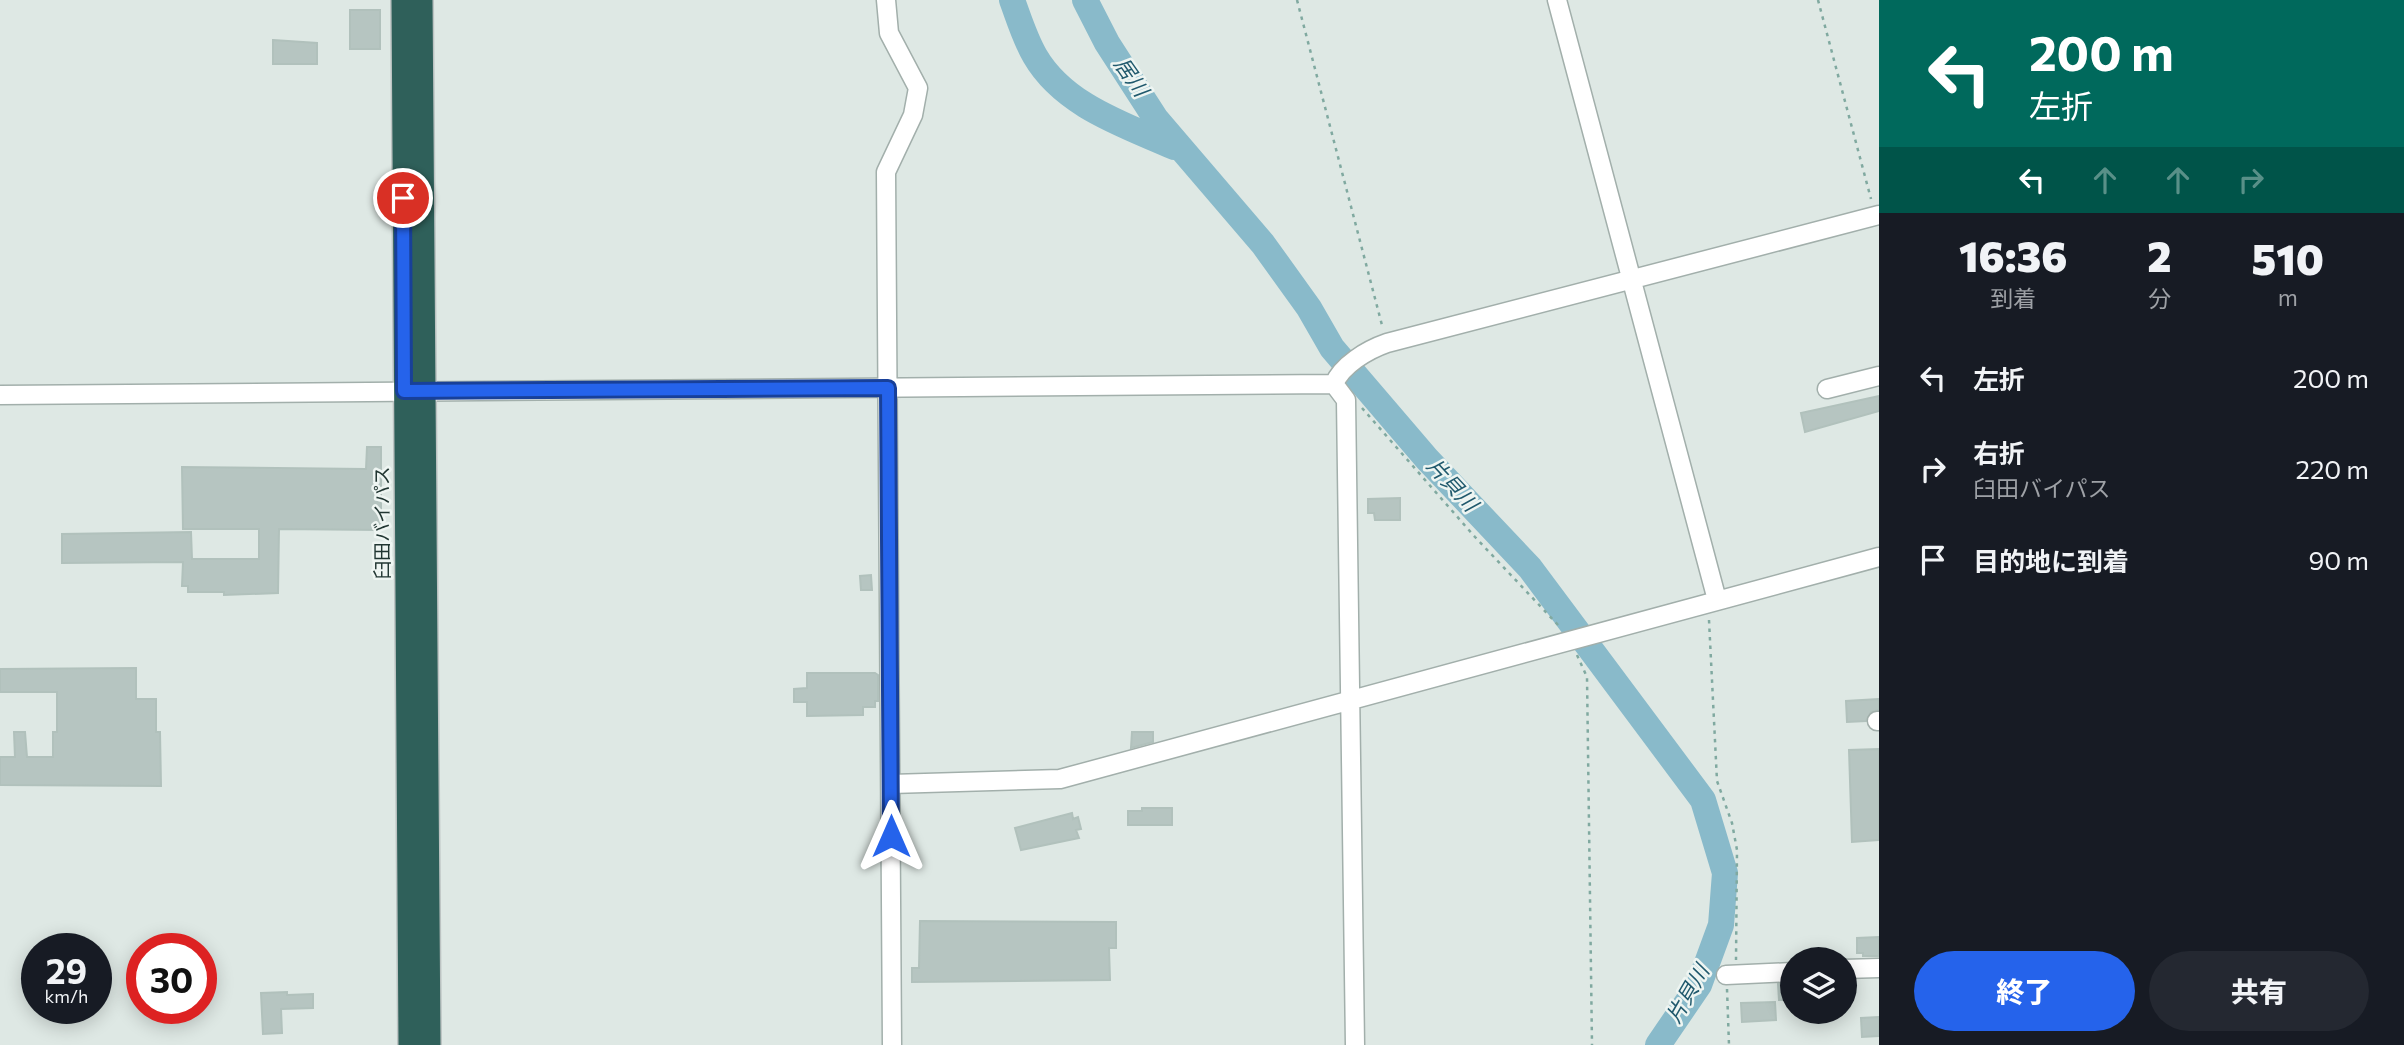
<!DOCTYPE html>
<html lang="ja">
<head>
<meta charset="utf-8">
<style>
	:root { --surface:#171b24; --page:#242831; --text:#f1f3f6; --muted:#9ea1a6; --accent:#2563eb }
	body { margin:0; font-family:Commissioner,"Noto Sans JP",sans-serif; background:var(--page); color:var(--text); height:100vh; display:flex; flex-direction:column; font-size:26px; white-space:nowrap }
	* { box-sizing:border-box; margin:0 }
	p { font-size:23px; color:var(--muted) }
	.icon { flex:none; width:38px; height:38px; fill:none; stroke:currentColor; stroke-width:2; stroke-linecap:round; stroke-linejoin:round }
	.map { position:relative; flex:1; overflow:hidden }
	.panel { display:flex; flex-direction:column; background:var(--surface); width:525px }
	.panel>* { flex:none }
	.guide { background:#00695c; color:#fff; overflow:hidden }
	.fabs { position:absolute; left:1780px; top:947px; display:grid; gap:14px }
	.fabs a { display:grid; place-items:center; width:77px; height:77px; border-radius:50%; background:var(--surface); box-shadow:0 4px 18px #0003; font-size:35px }
	.speed { position:absolute; left:21px; top:933px; display:flex; gap:14px; font-size:35px; font-weight:700; text-align:center }
	.speed>* { display:grid; place-content:center; width:91px; height:91px; border-radius:50%; background:var(--surface); box-shadow:0 4px 18px #0003; line-height:1 }
	.speed small { font-size:18px; font-weight:400 }
	.speed .limit { border:10px solid #d22; background:#fff; color:#111 }
	.pin { position:absolute; display:grid; place-items:center; width:60px; height:60px; color:#fff; margin:-30px; border:4px solid #fff; border-radius:50%; box-shadow:0 2px 7px #0007 }
	.me { position:absolute; width:77px; margin:-38px; rotate:0deg; stroke-linejoin:round; filter:drop-shadow(0 0 5px #0008) }
	.turn { display:flex; align-items:center; gap:24px; height:147px; padding:0 35px; font-size:32px }
	.turn .icon { width:91px; height:91px; stroke-width:2.5 }
	.turn b { display:block; font-size:49px; line-height:60px }
	.lanes { display:flex; align-items:center; height:66px; padding:0 35px; background:#0003; justify-content:center; gap:35px; direction:ltr }
	.lanes .off { opacity:.35 }
	.eta { display:flex; justify-content:space-evenly; align-items:center; height:119px; text-align:center }
	.eta b { font-size:42px; font-weight:800; line-height:49px }
	.action { display:flex; gap:14px; margin-top:auto; padding:14px 35px }
	.action a { flex:1; height:80px; border-radius:42px; background:var(--accent); color:#fff; font-size:28px; font-weight:800; line-height:80px; text-align:center }
	.action a+a { background:var(--page); color:var(--text) }
	ul { padding:0; list-style:none }
	li { display:flex; align-items:center; gap:21px; height:91px; padding:0 35px }
	li div { flex:1 }
	li b { display:block; font-size:26px }
	li em { font-style:normal }
	main { display:flex; flex:1; min-height:0 }
	.map>svg:first-child { display:block }
	.lines { fill:none; stroke-linecap:round; stroke-linejoin:round }
	.river { stroke:#89baca; stroke-width:26 }
	.building { fill:#b6c5c1; stroke:#b1c1bc; stroke-width:2 }
	.street-casing { stroke:#a2afab; stroke-width:21 }
	.highway-casing { stroke:#bcc3c2; stroke-width:24 }
	.path { stroke:#80a9a0; stroke-width:2.5; stroke-dasharray:3.5 5; stroke-linecap:butt }
	.street { stroke:#fff; stroke-width:18 }
	.highway { stroke:#2f605a; stroke-width:21 }
	.route-casing { stroke:#184099; stroke-width:18 }
	.route { stroke:#2563eb; stroke-width:12 }
	.labels { text-anchor:middle; stroke-width:5; stroke-linejoin:round; paint-order:stroke }
	.street-label { font-size:19px; fill:#213632; stroke:#eef5f2 }
	.water-label { font-size:21px; font-style:italic; fill:#20596d; stroke:#eef5f2 }
</style>
</head>
<body>
<main>
<div class="map">
<svg width="1879" height="1045" viewBox="0 0 1879 1045">
	<rect width="100%" height="100%" fill="#dee8e4"/>
	<g class="lines">
		<path class="river" d="M1012,0C1019,19 1025,39 1035,56C1064,106 1125,125 1174,147
			M1085,0L1107,43L1156,119L1263,244L1309,308L1332,348L1427,459L1530,568L1703,800L1725,873L1721,925L1699,985L1658,1045"/>
	</g>
	<path class="building" d="M350,10H380V49H350Z
		M273,40L317,43V64H273Z
		M1879,396V411L1805,432L1801,413Z
		M367,447H381V530L279,529L278,593L224,595V592H188V586H182L183,562L62,563V534L191,532L192,559H259V529H183L182,467L366,469Z
		M1400,498V520H1375L1374,513H1368V499Z
		M871,575L872,590H861L860,576Z
		M136,668V699H156V732H160L161,786L0,785V757H15L14,732H25L27,757H53V732H57V692H0V669Z
		M807,673H875L878,675V701H875V707H863V715L807,716V702H794V689L807,688Z
		M1879,699V710L1871,712L1866,721L1847,722L1846,701Z
		M1132,732H1153V742L1131,748Z
		M1879,749V840L1852,842L1849,750Z
		M1142,808H1172V825H1128V811H1142Z
		M1072,813L1073,819L1078,817L1081,829L1076,830L1079,838L1021,850L1015,828Z
		M920,921L1116,922V948H1109L1110,980L912,982V968H919Z
		M1879,937V956H1863V953H1857V938Z
		M1792,983V1000H1779L1778,984Z
		M287,992V995L313,994V1008L281,1009L282,1033L263,1034L261,993Z
		M1775,1002L1776,1020L1742,1022L1741,1003Z
		M1879,1017V1036L1862,1037L1861,1018Z"/>
	<g class="lines">
		<defs>
			<path id="street" d="M886,0L889,33L918,88L913,115L886,172L892,1045
				M1557,0L1717,600
				M1334,384C1342,365 1367,350 1387,343L1879,215
				M1827,389L1879,376
				M0,395L1334,384L1346,400L1355,1045
				M1877,721H1879
				M891,784L1060,779L1879,557
				M1844,969L1879,968
				M1726,975L1792,972"/>
			<path id="highway" d="M402,0L409,1045
				M422,0L430,1045"/>
		</defs>
		<use href="#street" class="street-casing"/>
		<use href="#highway" class="highway-casing"/>
		<path class="path" d="M1297,0L1383,329
			M1818,0L1871,199
			M1362,408L1475,537L1559,626
			M1709,620L1717,781L1732,823L1737,850L1736,960
			M1577,655L1587,677L1592,1045
			M1727,989L1729,1045"/>
		<use href="#street" class="street"/>
		<use href="#highway" class="highway"/>
	</g>
	<g class="lines">
		<defs>
			<path id="route" d="M403,198L404,391L888,388L891,836"/>
		</defs>
		<use href="#route" class="route-casing"/>
		<use href="#route" class="route"/>
	</g>
	<g class="labels">
		<g class="street-label">
			<text transform="translate(382 523) rotate(-90)" y="7">臼田バイパス</text>
		</g>
		<g class="water-label">
			<text transform="translate(1131 77) rotate(55)" y="7">居川</text>
			<text transform="translate(1452 485) rotate(47)" y="7">片貝川</text>
			<text transform="translate(1688 994) rotate(-60)" y="7">片貝川</text>
		</g>
	</g>
</svg>
<div class="fabs">
<a><svg class="icon" aria-label="layers" viewBox="0 0 24 24"><path d="M12 4l9 5-9 5-9-5zM3 14l9 5 9-5"/></svg></a>
</div>
<div class="speed"><div>29<small>km/h</small></div><div class="limit">30</div></div>
<div class="pin" style="left:403px;top:198px;background:#d93025"><svg class="icon" aria-label="arrive" viewBox="0 0 24 24"><path d="M6 21V4h12l-3 4 3 4H6"/></svg></div>
<svg class="me" style="left:891px;top:836px" viewBox="-20 -20 40 40"><path d="M0-17L14 15 0 8-14 15z" fill="#2563eb" stroke="#fff" stroke-width="4"/></svg>
</div>
<section class="panel">
<div class="guide">
<div class="turn"><svg class="icon" aria-label="left" viewBox="0 0 24 24"><path d="M17 20v-9H6M10 6l-5 5 5 5"/></svg><div><b>200 m</b>左折</div></div>
<div class="lanes"><svg class="icon" aria-label="left" viewBox="0 0 24 24"><path d="M17 20v-9H6M10 6l-5 5 5 5"/></svg><svg class="icon off" aria-label="ahead" viewBox="0 0 24 24"><path d="M12 20V5M6 11l6-6 6 6"/></svg><svg class="icon off" aria-label="ahead" viewBox="0 0 24 24"><path d="M12 20V5M6 11l6-6 6 6"/></svg><svg class="icon off" aria-label="right" viewBox="0 0 24 24"><path d="M7 20v-9h11M14 6l5 5-5 5"/></svg></div>
</div>
<div class="eta">
<div><b>16:36</b><p>到着</p></div>
<div><b>2</b><p>分</p></div>
<div><b>510</b><p>m</p></div>
</div>
<ul>
<li><svg class="icon" aria-label="left" viewBox="0 0 24 24"><path d="M17 20v-9H6M10 6l-5 5 5 5"/></svg><div><b>左折</b></div><em>200 m</em></li>
<li><svg class="icon" aria-label="right" viewBox="0 0 24 24"><path d="M7 20v-9h11M14 6l5 5-5 5"/></svg><div><b>右折</b><p>臼田バイパス</p></div><em>220 m</em></li>
<li><svg class="icon" aria-label="arrive" viewBox="0 0 24 24"><path d="M6 21V4h12l-3 4 3 4H6"/></svg><div><b>目的地に到着</b></div><em>90 m</em></li>
</ul>
<div class="action"><a>終了</a><a>共有</a></div>
</section>
</main>
</body>
</html>
